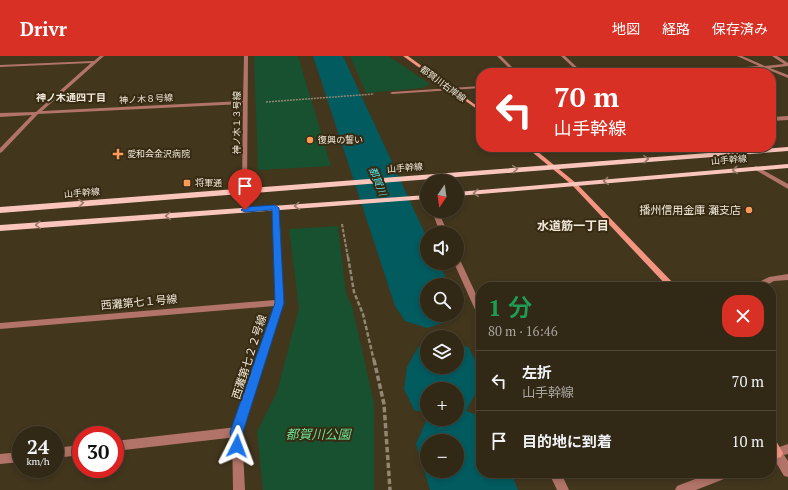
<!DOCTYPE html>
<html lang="ja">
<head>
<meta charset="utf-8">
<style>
	:root { --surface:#322816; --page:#3d3423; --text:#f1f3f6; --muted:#a8a6a1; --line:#4d4435; --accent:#d93025 }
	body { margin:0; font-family:"PT Serif","Noto Sans JP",serif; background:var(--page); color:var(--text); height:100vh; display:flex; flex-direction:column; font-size:15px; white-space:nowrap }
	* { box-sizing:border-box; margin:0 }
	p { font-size:13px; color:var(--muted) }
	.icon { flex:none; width:22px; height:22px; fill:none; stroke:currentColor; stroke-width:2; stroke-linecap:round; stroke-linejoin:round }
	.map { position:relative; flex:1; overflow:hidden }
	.details { position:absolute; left:476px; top:226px; width:300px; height:196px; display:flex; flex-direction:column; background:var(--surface); border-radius:16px; box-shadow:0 2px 6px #0003,0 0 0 1px var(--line) }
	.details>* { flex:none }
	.banner { position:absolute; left:476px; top:12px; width:300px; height:84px; border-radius:16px; box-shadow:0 2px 6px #0003,0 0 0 1px var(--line); background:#d93025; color:#fff; overflow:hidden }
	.needle { width:26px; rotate:193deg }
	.buttons { position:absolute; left:420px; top:118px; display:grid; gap:8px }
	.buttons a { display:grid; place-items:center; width:44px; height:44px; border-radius:50%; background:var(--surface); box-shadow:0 2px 6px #0003,0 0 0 1px var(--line); font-size:20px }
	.speed { position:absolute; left:12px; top:370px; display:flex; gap:8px; font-size:20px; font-weight:700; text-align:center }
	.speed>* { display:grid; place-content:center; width:52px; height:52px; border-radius:50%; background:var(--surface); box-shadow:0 2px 6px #0003,0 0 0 1px var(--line); line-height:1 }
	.speed small { font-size:10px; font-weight:400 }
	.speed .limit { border:6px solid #d22; background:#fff; color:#111 }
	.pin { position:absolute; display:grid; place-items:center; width:34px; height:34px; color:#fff; margin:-41px -17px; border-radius:50% 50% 50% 0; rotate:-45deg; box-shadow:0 0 4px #0007 }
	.pin .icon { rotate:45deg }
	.me { position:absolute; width:44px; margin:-22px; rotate:3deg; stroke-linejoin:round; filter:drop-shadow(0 0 3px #0008) }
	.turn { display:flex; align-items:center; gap:14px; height:84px; padding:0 12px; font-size:18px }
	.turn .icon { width:52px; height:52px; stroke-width:2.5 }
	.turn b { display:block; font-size:28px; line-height:34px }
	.round { display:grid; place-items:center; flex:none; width:42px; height:42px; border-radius:16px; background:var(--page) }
	.head { display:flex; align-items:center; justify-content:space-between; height:68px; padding:0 12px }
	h1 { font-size:24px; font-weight:600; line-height:30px; color:#1e9e55 }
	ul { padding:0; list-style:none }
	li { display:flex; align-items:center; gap:12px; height:60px; padding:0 12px; border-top:1px solid var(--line) }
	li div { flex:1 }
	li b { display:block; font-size:15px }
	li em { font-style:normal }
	header { display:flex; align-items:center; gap:24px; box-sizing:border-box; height:56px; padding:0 20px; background:var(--accent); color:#fff }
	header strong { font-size:19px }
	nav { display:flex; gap:22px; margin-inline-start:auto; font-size:14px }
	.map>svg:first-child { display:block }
	.green { fill:#18512f }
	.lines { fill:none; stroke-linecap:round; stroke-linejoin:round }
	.river { fill:#025b5f; fill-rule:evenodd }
	.path-far3 { stroke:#918773; stroke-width:1.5; stroke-dasharray:2 1; stroke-linecap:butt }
	.path-far2 { stroke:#918773; stroke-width:2; stroke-dasharray:3.5 1.5; stroke-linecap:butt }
	.path-far1 { stroke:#918773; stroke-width:2.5; stroke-dasharray:4.5 2; stroke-linecap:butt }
	.path { stroke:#918773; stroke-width:3.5; stroke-dasharray:5.5 2.5; stroke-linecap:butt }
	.lane { fill:#b27468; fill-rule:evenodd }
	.street { fill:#b27468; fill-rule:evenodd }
	.secondary { fill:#f69482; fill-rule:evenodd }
	.primary { fill:#fac6bc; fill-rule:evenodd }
	.oneway { stroke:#987868 }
	.route { fill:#1a73e8; stroke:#114b97 }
	.poi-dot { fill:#fe9b59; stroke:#372b13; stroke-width:1.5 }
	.labels { text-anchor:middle; stroke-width:4; stroke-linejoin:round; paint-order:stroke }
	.far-street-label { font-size:9px; fill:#f0e9da; stroke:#372b13 }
	.far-poi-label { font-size:9px; fill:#f0e9da; stroke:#372b13; text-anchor:start }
	.far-neighbourhood-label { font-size:10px; font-weight:bold; fill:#f0e9da; stroke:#372b13 }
	.far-water-label { font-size:10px; font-style:italic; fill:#57e4eb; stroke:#372b13 }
	.poi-label { font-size:11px; fill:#f0e9da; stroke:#372b13; text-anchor:end }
	.street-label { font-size:11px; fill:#f0e9da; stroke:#372b13 }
	.neighbourhood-label { font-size:12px; font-weight:bold; fill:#f0e9da; stroke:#372b13 }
	.near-park-label { font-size:13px; font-style:italic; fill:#6ade94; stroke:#372b13 }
</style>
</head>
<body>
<header>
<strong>Drivr</strong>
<nav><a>地図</a><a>経路</a><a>保存済み</a></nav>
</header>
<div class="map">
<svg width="788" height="434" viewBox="0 0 788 434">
	<rect width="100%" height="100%" fill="#42361d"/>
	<path class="green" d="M254,0H298L331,110L258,114Z
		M350,0H388L430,28L422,32L366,37Z
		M338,170L346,238L352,250L374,347V434H263L257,376L277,336L299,252L289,173Z"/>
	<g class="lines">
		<path class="river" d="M313,0H343L427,182V207H439L449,229H427V259H453L449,265L427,272L405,265L395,250Z
			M457,246L459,250L457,253Z
			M427,288V311H457V288L468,291L479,311L478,333L466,355L481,360V417H511L518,434H430L416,388L427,363H457V333H427V358L414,354L404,333L407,311L418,291ZM427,385H457V415H427Z"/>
		<path class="path-far3" d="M266,46L374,38"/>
		<path class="path-far2" d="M342,168L348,202"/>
		<path class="path-far1" d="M348,201L354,236L363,258L374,305"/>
		<path class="path" d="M374,304L384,348L390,434"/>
		<path class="lane" d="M497,0H501L518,17H514Z
			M451,32H453V34L392,38L390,37L392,36Z
			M788,218V224L774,225L763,231H752L753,229L769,221Z
			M237,371L241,373L242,376L241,379L237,381L115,395V385Z
			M81,389V399L55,402V392Z
			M21,396V406L0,408V398Z"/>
		<path class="street" d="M100,0H104L42,55L243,45L244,0H248L247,135L245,136L242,134L243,48L38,58L2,96L0,97V92L32,59L0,61V57L36,56L91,7L0,11V9L94,5Z
			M561,0H565L583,17H579Z
			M737,0H742L765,10L784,8L772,0H777L788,7V10L770,12L788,19V22L764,12L699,17H680L682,16L759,10Z
			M481,30V32L451,34L449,33L451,32Z
			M788,60V64L771,65V61Z
			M756,110L788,128V133L754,113L753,112Z
			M275,150L278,152L283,247L242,376L245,434H233L232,376L274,250L0,273V267L275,244L272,152Z
			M432,155H438L448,177H440Z
			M457,204L461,206L481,249V261L478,260L477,258L454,207H457Z
			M788,388V398L784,399L788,405V421L784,420L774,403L771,404V394Z
			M549,417H561L569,434H557Z
			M711,417H731L729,421L696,434H675L677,430Z"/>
		<path class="secondary" d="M403,0H408L481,53V56Z
			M526,91H532L576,127L677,231H668L572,129Z
			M771,381L775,383L783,397L781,401L777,402L773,401L771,397Z"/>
		<path class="primary" d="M788,91V95L0,157V151Z
			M788,108V112L457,140V136Z
			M427,139V143L0,175V169Z"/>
	</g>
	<defs><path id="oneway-chevron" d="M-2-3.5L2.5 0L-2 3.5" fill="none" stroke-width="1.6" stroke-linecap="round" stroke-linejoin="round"/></defs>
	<g class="oneway">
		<use href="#oneway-chevron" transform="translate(646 103) rotate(-4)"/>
		<use href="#oneway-chevron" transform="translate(515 113) rotate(-5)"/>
		<use href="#oneway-chevron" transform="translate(735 114) rotate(175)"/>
		<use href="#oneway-chevron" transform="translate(606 125) rotate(175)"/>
		<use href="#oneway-chevron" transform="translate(476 137) rotate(175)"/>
		<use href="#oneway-chevron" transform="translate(81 147) rotate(-5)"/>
		<use href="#oneway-chevron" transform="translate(297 150) rotate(176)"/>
		<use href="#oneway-chevron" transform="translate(168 160) rotate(176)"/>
		<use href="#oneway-chevron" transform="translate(38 169) rotate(176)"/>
	</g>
	<path class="route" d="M275,149L279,152L284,247L243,376L244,390L242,394L237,396L233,394L230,376L275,247L272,154L245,156L241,154L245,151Z"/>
	<g class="poi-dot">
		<circle cx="310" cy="84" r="4"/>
		<path d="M116 92h4v4h4v4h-4v4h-4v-4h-4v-4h4z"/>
		<rect x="183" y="123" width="8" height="8" rx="2"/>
		<circle cx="749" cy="154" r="4"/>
	</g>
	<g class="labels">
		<g class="far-street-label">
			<text transform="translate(443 28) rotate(36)" y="3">都賀川右岸線</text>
			<text transform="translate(146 43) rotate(-3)" y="3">神ノ木８号線</text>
			<text transform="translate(237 67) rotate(-90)" y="3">神ノ木１３号線</text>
			<text transform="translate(729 104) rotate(-5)" y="3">山手幹線</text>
			<text transform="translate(405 112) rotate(-5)" y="3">山手幹線</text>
			<text transform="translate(82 137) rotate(-5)" y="3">山手幹線</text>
		</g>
		<g class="far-poi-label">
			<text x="318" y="87">復興の誓い</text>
			<text x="127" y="101">愛和会金沢病院</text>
			<text x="195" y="130">将軍通</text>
		</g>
		<g class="far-neighbourhood-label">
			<text x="71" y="45">神ノ木通四丁目</text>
		</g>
		<g class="far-water-label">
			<text transform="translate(378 125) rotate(68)" y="4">都賀川</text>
		</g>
		<g class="poi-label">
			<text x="741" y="158">播州信用金庫 灘支店</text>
		</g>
		<g class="street-label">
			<text transform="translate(139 246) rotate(-5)" y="4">西灘第七１号線</text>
			<text transform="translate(249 301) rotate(-72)" y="4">西灘第七２２号線</text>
		</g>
		<g class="neighbourhood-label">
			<text x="573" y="174">水道筋一丁目</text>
		</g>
		<g class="near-park-label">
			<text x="318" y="383">都賀川公園</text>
		</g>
	</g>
</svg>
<div class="buttons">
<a><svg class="needle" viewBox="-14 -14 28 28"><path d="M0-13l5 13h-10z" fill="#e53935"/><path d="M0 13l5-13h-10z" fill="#a8a6a1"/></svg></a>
<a><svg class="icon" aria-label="sound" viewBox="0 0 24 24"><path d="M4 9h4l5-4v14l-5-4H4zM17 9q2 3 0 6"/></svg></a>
<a><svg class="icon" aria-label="search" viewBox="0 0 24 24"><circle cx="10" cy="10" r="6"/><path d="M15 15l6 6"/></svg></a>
<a><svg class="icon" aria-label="layers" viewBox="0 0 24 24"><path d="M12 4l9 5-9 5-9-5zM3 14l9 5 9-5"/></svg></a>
<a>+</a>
<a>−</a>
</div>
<div class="speed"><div>24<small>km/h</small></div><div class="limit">30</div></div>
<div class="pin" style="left:245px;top:154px;background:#d93025"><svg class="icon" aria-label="arrive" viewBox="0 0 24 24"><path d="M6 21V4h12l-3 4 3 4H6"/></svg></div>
<svg class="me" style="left:237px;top:390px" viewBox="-20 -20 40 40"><path d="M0-17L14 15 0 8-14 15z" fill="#1a73e8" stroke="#fff" stroke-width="4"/></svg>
<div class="banner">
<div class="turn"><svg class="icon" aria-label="left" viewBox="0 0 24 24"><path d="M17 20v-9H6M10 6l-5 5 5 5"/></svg><div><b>70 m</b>山手幹線</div></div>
</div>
<section class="details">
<div class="head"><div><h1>1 分</h1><p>80 m · 16:46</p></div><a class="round" style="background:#d93025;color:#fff"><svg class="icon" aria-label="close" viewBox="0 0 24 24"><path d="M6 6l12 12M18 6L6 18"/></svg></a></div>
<ul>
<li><svg class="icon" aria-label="left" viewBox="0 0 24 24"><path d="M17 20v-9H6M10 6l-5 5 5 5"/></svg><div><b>左折</b><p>山手幹線</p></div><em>70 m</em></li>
<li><svg class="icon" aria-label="arrive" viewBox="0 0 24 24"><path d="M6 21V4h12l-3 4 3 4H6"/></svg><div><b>目的地に到着</b></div><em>10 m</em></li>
</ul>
</section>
</div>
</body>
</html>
